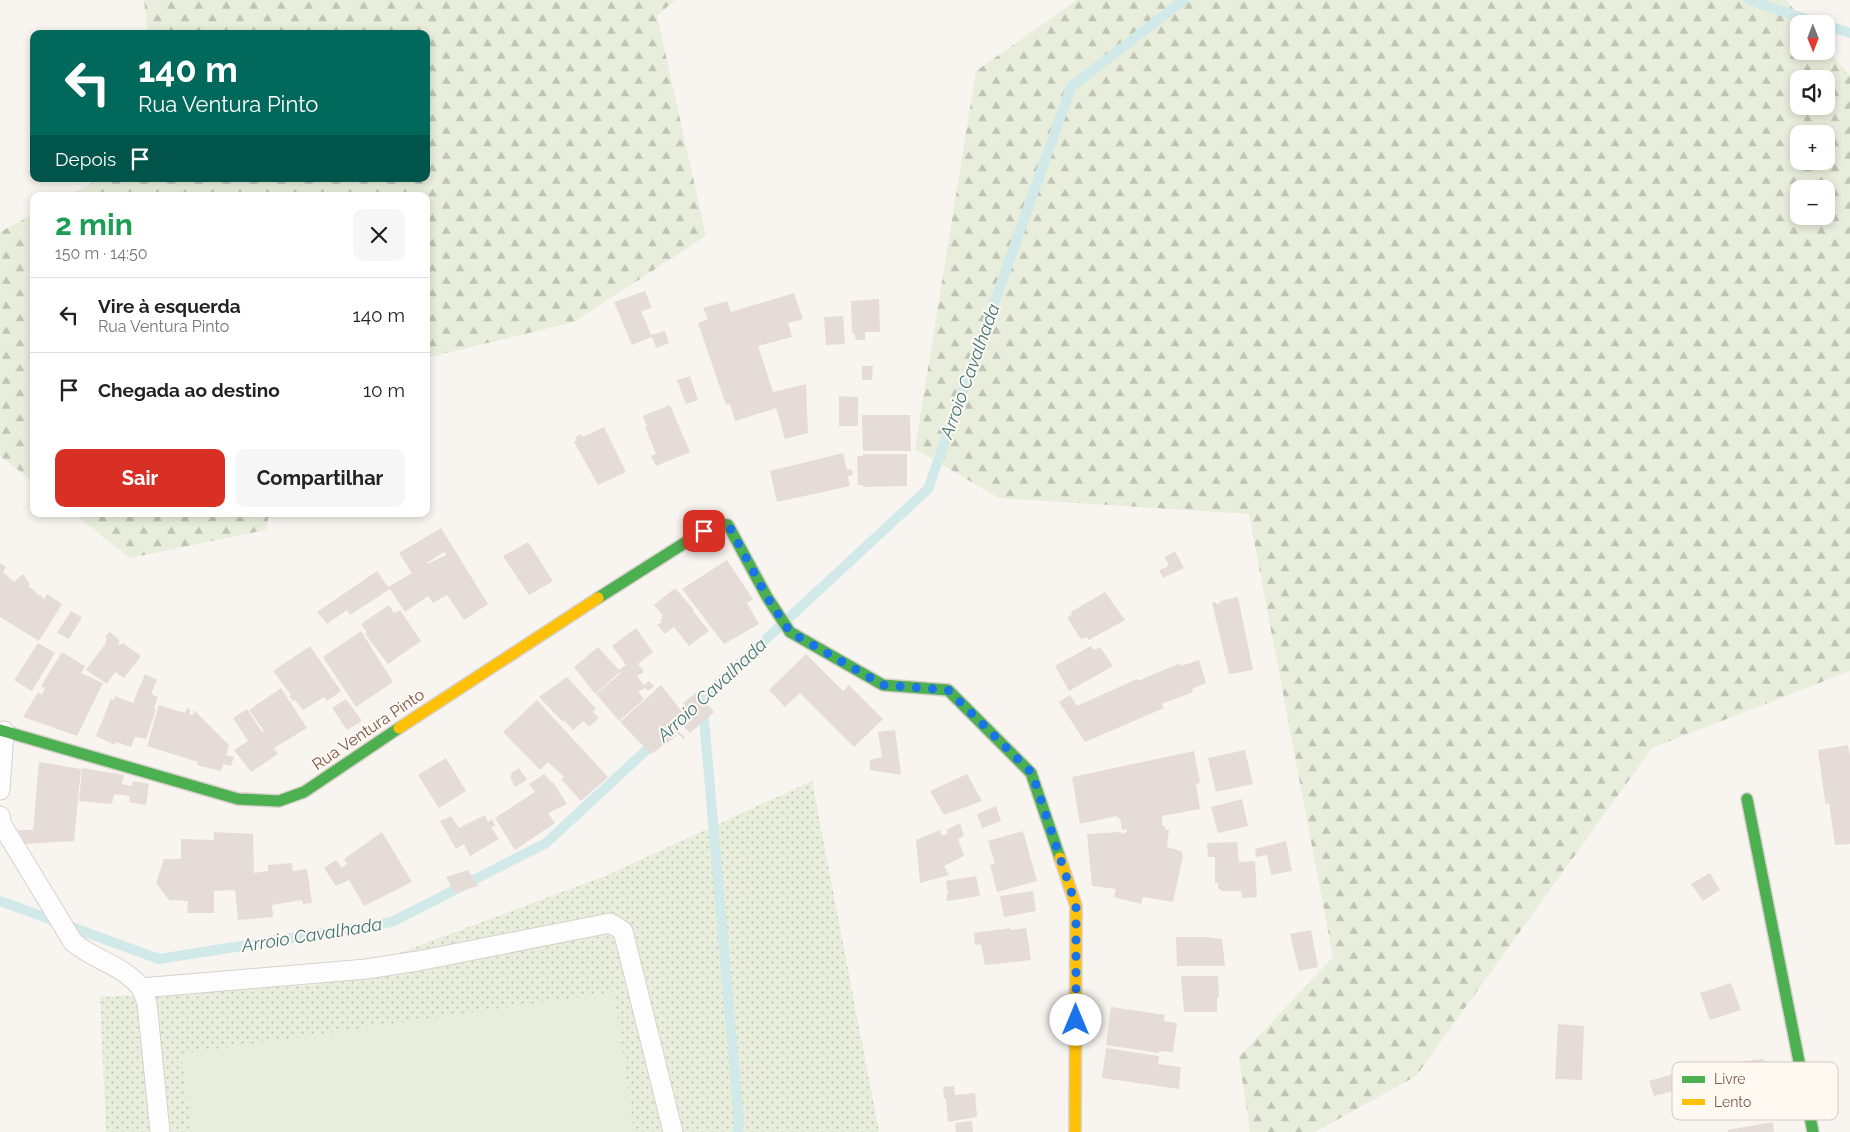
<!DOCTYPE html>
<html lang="pt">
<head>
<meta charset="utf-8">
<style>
	:root { --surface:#fff; --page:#f6f6f6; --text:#222; --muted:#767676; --line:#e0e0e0; --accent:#d93025 }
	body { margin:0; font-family:Raleway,sans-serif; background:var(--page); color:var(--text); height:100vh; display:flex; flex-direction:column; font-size:19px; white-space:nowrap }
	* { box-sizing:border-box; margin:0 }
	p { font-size:16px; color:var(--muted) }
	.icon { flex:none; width:28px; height:28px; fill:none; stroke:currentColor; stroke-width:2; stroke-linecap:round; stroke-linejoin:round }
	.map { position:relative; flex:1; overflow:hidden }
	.drawer { position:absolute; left:30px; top:192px; width:400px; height:325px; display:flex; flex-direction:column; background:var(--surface); border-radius:10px; box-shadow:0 2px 8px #0003 }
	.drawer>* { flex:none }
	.banner { position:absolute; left:30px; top:30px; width:400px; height:152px; border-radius:10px; box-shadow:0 2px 8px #0003; background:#00695c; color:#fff; overflow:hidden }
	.needle { width:32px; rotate:179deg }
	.controls { position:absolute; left:1790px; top:15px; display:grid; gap:10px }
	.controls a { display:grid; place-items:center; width:45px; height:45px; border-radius:10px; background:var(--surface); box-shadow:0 2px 8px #0003; font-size:25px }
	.pin { position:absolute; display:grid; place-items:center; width:42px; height:42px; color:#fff; margin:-21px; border-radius:10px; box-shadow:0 2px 8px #0006 }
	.me { position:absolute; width:55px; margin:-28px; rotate:0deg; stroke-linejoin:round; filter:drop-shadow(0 0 4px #0008) }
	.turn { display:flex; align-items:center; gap:18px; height:105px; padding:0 25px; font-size:22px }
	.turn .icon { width:65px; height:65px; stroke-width:2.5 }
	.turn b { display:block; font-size:35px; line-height:42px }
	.then { display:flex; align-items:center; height:48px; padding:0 25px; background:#0003; gap:10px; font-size:19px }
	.round { display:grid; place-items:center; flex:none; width:52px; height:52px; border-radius:10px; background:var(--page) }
	.head { display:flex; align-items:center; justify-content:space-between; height:85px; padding:0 25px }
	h1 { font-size:30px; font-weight:700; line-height:38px; color:#1e9e55 }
	.primary-button { display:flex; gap:10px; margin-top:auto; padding:10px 25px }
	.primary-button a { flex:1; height:58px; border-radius:10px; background:var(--accent); color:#fff; font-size:20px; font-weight:700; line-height:58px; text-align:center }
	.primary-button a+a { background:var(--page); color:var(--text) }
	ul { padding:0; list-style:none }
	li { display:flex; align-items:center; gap:15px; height:75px; padding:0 25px; border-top:1px solid var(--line) }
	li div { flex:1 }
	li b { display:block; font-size:19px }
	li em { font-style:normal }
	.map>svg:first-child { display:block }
	.grass { fill:url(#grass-dots) }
	.forest { fill:url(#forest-firs); fill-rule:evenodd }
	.garden { fill:#e8eedb }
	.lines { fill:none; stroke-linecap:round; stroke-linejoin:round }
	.stream { stroke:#d1eae9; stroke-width:10 }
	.building { fill:#e5dcd7; fill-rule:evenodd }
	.lane-casing { stroke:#d8d1cd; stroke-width:21 }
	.fast-casing { stroke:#d8d0cb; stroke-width:14 }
	.slow-casing { stroke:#d8d0cb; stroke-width:14 }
	.lane { stroke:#fefdfd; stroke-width:19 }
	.fast { stroke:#4caf50; stroke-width:11 }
	.slow { stroke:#ffc107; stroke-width:11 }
	.route { stroke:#1a73e8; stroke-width:9; stroke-dasharray:0 16.2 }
	.labels { text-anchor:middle; stroke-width:4; stroke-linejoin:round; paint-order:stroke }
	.street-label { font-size:16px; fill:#78594e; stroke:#fff9f2 }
	.water-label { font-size:18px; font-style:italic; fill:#42787c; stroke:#fff9f2 }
	.key { fill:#fff9f2; stroke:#d6c9c1; stroke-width:1 }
	.key-label { font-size:14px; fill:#78594e }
</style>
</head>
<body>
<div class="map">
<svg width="1850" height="1132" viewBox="0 0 1850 1132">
	<defs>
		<pattern id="grass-dots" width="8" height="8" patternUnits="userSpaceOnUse" patternTransform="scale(1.25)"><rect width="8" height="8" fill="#e8eedb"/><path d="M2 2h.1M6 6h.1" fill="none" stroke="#c1c4b4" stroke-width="1.8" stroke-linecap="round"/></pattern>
		<pattern id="forest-firs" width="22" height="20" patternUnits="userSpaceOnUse" patternTransform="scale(1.25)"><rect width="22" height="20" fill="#e8eedb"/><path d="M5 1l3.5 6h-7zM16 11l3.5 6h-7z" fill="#c1c4b4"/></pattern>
	</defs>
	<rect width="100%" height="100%" fill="#f8f4f0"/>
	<path class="grass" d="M812,781L879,1132H106L100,997L314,985L610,874Z"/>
	<path class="forest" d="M144,0H675L657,16L706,236L574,322L426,358V196H67L100,179H426V34H148Z
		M1077,0H1786L1806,24H1799V51H1826V48L1850,76V671L1652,748L1416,1076L1315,1132H1250L1239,1057L1333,957L1249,514L999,498L915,449L976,71ZM1799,79H1826V106H1799ZM1799,134H1826V161H1799ZM1799,189H1826V216H1799Z
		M34,214V482L0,456V232Z
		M74,514H269L266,530L130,558Z"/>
	<path class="garden" d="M614,992L634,1132H192L181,1054Z"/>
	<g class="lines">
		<path class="stream" d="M1749,0L1821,24
			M1826,25L1850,33
			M703,707L739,1122L737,1132
			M0,901L159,959L392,922L546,843L928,489L1071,87L1184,0"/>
	</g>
	<path class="building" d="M645,291L652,308L641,311L651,335L665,331L669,343L656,348L652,337L632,345L614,302Z
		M794,293L803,319L788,323L792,337L758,346L773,392L806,384L808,433L785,439L776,408L735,421L730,404L726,405L698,323L708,319L703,308L727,301L731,312Z
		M879,299L880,332H865V340H856L854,333H852L851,301Z
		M843,316L845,344L826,345L824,317Z
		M862,366H873L872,380H862Z
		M690,376L698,400L686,404L677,380Z
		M839,396L858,397V426H839Z
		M670,405L690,452L656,466L651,456L656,454L645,427H647L643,416Z
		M862,415H910L911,451H863Z
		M604,427L626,472L598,485L574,442L577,440L575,437L581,434L583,437Z
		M843,453L847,470L852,469L853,475L848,476L850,486L777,502L770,471Z
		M863,454H907V486L863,487V485H858L857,456H863Z
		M441,528L488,604L464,620L447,595L433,603L428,596L405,612L390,589L350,615L347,610L327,624L317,612L377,571L388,587L412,573L399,553ZM444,552L446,555L428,564L427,563Z
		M528,542L553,581L529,595L503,556Z
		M1175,551L1184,568L1163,578L1159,570L1169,566L1165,557Z
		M727,560L753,599L747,603L759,624L724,644L682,589Z
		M0,563L6,567L3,572L14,582L23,574L30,584L28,586L37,593L36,594L43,596L41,597L44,599L47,594L62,604L39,641L0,617Z
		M675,588L694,610L693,611L709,631L689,646L674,627L665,634L657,625L662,622L660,620L663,618L661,617L663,615L654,605Z
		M1105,592L1125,620L1089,640L1086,637L1081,639L1067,618L1072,614L1071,612Z
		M1238,597L1253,670L1229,674L1212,603L1216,602V604L1221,603L1220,601Z
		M389,605L394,613L400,610L421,641L388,664L365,634L367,633L361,624Z
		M71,611L82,617L69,639L57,633Z
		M636,628L653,652L638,664L644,672L637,676L644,685L649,681L654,686L648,691L645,688L638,692L644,699L619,721L596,694L621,673L620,672L595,694L574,667L598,647L619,670L626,665L612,646Z
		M361,631L393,682L356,707L323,657Z
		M110,632L120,641L118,644L120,645L123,643L141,656L124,678L115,672L107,684L86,670L106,643L105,642L107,639L105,636Z
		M38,643L55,653L32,691L14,680Z
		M310,646L341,691L327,701L324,697L303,710L295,700L293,701L289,696L291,695L273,671Z
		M1091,646L1094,650L1100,647L1113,666L1069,691L1055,666Z
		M62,652L85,666L81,673L103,683L77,736L23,717L38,692L42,695L45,688L41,686Z
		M806,654L843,691L849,685L883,719L854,747L800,693L785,707L769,690Z
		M1199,660L1206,683L1192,689L1193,692L1162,704L1164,708L1085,742L1059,702L1070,695L1077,706L1137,679L1138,681L1180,663L1181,666Z
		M145,674L157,680L151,694L158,697L154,708L156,709L146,739L135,737L131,747L116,742L115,745L96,736L111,699L114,700L115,696L133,703Z
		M567,677L596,709L593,712L599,718L589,727L583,721L573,730L564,720L563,722L539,697Z
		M661,685L683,713L668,726L677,736L651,754L620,722Z
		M281,688L307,728L274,748L278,754L251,772L234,750L248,741L233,718L247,709L262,732L264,731L249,710Z
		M697,692L714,712L690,733L682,725L677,730L685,737L684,739L672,729L692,714L683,703Z
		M346,699L362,721L347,730L332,708Z
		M537,700L608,777L581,801L561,779L564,777L548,762L540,770L503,732Z
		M159,705L185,713L187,708L191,710L189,714L193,715L194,710L229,745L226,755L234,757L231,766L223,764L221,771L197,765L198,762L147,746Z
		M895,730L901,775L870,770V760L882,757L878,732Z
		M1848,745L1850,757V844L1835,845L1829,803L1825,804V801L1818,750Z
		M1245,750L1253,784L1216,792L1208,758Z
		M1194,751L1200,783L1196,784L1200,809L1162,816V826H1165V829L1169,830L1167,847L1181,851L1183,856L1173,902L1143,897L1141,904L1114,897L1116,889L1092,886L1087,834L1119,832L1125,834V832H1127V829L1122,830L1120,818L1118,819L1117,816L1080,824L1072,777Z
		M446,758L466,791L439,808L418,775Z
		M39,762L81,769L74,841L25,844L18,830H33Z
		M82,768L124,775L122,784L132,786L133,781L149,784L146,805L129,802L130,796L114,794L112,804L79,801Z
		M519,768L527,780L515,787L510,776L512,775L511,773Z
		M544,774L552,783L553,782L567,804L548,813L555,823L515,850L495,818L535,792L529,784Z
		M967,774L982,801L944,815L930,791Z
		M1242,799L1248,826L1218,833L1211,807Z
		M996,806L1001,821L982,828L977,814Z
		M485,815L488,822L492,819L495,826L491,827L499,839L470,856L464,844L456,849L440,821L451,816L459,828Z
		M960,823L964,836L958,839L964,856L944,866L949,875L920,883L916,840L940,830L942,836L948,833L946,830Z
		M1023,831L1037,881L997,892L990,865L995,864L988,841Z
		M214,832L253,834L254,873L268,871V865L292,863L293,871L307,869L312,903L303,904L302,900L272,905L273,917L238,920L235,890L214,891V913H187L188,901L169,900L156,883L164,859H181V839L214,840Z
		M382,832L412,882L364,906L349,880L336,886L324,868L336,860L342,868L347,864L344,859Z
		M1286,841L1292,871L1271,875L1267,855L1256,857L1255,849Z
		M1237,842L1239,862L1255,861L1257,897L1242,898L1241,891H1221V889H1218V883H1215V857H1208L1207,843Z
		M468,870L478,886L455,893L446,877Z
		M1710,873L1720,890L1703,901L1691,884Z
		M976,876L980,896L947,901L946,895L948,894L946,881Z
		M1033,891L1036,911L1004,917L1000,896Z
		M1010,928V930L1026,928L1031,960L985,965L981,944L975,945L974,933Z
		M1311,930L1318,967L1299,971L1290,934Z
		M1176,937H1206L1222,939L1225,966H1177Z
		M1181,976H1218L1219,997H1217V1012H1184Z
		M1731,983L1741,1010L1710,1020L1700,993Z
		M1111,1007L1165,1015L1164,1021L1177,1023L1173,1052L1159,1051V1053L1106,1045Z
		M1558,1024L1584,1026L1582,1080L1555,1079Z
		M1106,1048L1159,1056L1158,1064L1181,1067L1179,1089L1102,1078Z
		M1764,1059L1766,1076L1739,1079L1737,1062Z
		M1680,1072L1685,1088L1654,1096L1649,1081Z
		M954,1086L955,1095L975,1093L977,1117L948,1122L946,1099L944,1098L943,1087Z
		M972,1121L973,1132H956L955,1123Z
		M1773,1122L1774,1132H1728V1130Z"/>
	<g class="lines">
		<defs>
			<path id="lane" d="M0,790L4,731
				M0,816L2,825L73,942C93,960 124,965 141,988C143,992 145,998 147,1003L160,1132
				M141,988L366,969L418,961L610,923L623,931L673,1132"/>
			<path id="fast" d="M598,598L716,523L728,525L767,597L790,632L883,685L948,690L1031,773L1060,858
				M0,730L238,799L279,801L304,792L399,728
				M1747,799L1813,1132"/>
			<path id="slow" d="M399,728L598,598
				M1060,858L1076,906L1075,1132"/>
		</defs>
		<use href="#lane" class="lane-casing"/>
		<use href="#fast" class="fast-casing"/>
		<use href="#slow" class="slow-casing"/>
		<use href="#lane" class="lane"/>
		<use href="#fast" class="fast"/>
		<use href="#slow" class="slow"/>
	</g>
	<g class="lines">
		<path class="route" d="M704,531L716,523L728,524L767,597L790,632L883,685L948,690L1032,773L1076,906V1020"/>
	</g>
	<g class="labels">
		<g class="street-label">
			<text transform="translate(368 729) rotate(-34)" y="6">Rua Ventura Pinto</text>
		</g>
		<g class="water-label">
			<text transform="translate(970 371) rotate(-70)" y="6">Arroio Cavalhada</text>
			<text transform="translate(712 690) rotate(-43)" y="6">Arroio Cavalhada</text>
			<text transform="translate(312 935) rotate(-9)" y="6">Arroio Cavalhada</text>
		</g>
	</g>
	<rect x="1672" y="1062" width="166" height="58" rx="8" class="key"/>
	<rect x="1682" y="1076" width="23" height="7" fill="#4caf50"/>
	<rect x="1682" y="1099" width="23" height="6" fill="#ffc107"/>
	<g class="key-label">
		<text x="1714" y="1084">Livre</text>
		<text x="1714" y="1107">Lento</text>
	</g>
</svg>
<div class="controls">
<a><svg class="needle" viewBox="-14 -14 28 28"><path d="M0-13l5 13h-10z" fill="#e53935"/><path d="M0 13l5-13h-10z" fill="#767676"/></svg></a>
<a><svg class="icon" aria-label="sound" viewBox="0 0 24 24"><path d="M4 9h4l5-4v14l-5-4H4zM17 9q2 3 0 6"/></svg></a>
<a>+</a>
<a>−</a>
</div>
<div class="pin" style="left:704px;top:531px;background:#d93025"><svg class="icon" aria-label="arrive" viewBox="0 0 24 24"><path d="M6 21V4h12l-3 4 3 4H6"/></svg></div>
<svg class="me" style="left:1076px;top:1020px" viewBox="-20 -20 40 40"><circle r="19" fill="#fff"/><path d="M0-13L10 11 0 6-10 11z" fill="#1a73e8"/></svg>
<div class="banner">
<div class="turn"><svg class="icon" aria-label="left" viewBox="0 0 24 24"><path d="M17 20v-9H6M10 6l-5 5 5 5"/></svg><div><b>140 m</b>Rua Ventura Pinto</div></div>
<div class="then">Depois<svg class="icon" aria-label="arrive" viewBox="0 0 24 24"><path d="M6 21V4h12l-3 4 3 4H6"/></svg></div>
</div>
<section class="drawer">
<div class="head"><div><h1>2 min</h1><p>150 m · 14:50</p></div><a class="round"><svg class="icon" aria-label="close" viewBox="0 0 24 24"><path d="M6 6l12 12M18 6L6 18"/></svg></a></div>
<ul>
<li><svg class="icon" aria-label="left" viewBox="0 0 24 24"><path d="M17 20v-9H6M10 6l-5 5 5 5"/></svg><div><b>Vire à esquerda</b><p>Rua Ventura Pinto</p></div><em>140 m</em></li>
<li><svg class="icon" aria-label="arrive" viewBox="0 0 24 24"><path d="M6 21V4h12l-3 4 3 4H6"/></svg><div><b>Chegada ao destino</b></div><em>10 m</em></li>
</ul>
<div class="primary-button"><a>Sair</a><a>Compartilhar</a></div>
</section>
</div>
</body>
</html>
